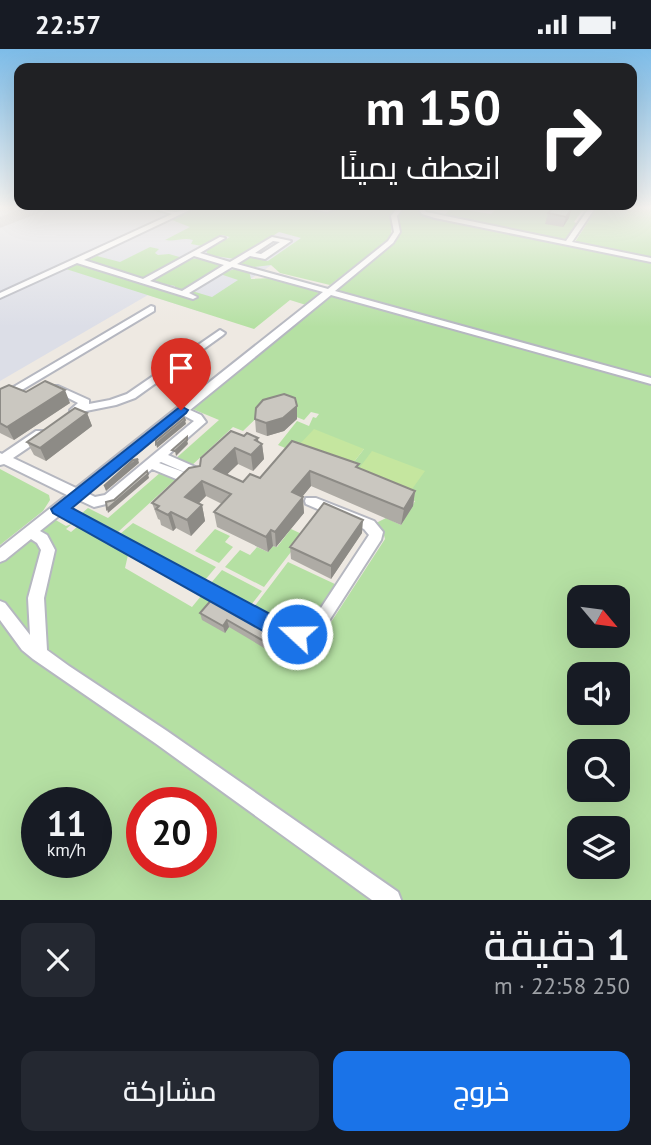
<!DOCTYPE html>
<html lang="ar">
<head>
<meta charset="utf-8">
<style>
	:root { --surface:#171b24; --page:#242831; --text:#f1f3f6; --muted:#9ea1a6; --accent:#1a73e8 }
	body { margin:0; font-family:"PT Sans",Cairo,sans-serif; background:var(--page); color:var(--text); direction:rtl; height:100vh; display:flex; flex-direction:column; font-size:26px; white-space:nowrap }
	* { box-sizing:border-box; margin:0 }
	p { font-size:23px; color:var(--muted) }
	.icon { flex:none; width:38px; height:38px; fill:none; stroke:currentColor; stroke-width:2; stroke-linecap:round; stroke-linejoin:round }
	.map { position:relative; height:851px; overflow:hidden; direction:ltr }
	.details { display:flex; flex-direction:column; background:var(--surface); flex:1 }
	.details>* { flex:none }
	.guide { position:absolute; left:14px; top:14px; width:623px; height:147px; border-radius:14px; box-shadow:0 7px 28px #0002; direction:rtl; background:#202124; color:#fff; overflow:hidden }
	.needle { width:46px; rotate:119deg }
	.controls { position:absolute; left:567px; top:536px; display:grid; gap:14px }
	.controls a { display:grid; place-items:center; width:63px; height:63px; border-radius:14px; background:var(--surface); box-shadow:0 7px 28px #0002; font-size:35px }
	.speed { position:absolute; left:21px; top:738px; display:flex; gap:14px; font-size:35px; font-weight:700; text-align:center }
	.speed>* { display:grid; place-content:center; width:91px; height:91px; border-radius:50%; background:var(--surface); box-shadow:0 7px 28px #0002; line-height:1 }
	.speed small { font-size:18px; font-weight:400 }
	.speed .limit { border:10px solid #d22; background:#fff; color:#111 }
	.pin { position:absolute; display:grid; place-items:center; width:60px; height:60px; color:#fff; margin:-72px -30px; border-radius:50% 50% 50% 0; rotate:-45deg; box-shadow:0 0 7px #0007 }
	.pin .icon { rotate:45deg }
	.me { position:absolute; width:77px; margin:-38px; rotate:291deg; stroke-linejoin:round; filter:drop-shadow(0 0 5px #0008) }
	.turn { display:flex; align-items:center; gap:24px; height:147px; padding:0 21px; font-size:32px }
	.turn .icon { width:91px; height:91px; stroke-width:2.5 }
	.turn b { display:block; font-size:49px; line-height:60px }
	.round { display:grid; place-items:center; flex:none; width:74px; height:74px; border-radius:14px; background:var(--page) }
	.headline { display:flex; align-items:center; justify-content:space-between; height:119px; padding:0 21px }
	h1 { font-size:42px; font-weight:600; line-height:52px }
	.button { display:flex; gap:14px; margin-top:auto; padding:14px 21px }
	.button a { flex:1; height:80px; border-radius:14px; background:var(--accent); color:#fff; font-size:28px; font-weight:600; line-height:80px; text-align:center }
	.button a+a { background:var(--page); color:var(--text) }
	.status { display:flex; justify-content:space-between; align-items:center; height:49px; padding:0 35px; background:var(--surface); direction:ltr }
	.status svg { height:19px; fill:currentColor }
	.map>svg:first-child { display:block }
	.airport { fill:#dcdee7 }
	.green { fill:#b5e0a3; fill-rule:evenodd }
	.pitch { fill:#c5e69f }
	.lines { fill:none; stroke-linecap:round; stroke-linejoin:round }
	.taxiway { fill:#c9c8cc; fill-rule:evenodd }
	.minor-casing { stroke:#b5b7c0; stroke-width:4 }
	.minor { fill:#fff; fill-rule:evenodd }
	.wall { fill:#aeaba5 }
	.shaded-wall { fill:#8d8b86 }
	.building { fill:#cac7c0; stroke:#8d8b86; stroke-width:2 }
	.route { fill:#1a73e8; stroke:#114b97; stroke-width:2 }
</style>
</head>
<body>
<div class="status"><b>22:57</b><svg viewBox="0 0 49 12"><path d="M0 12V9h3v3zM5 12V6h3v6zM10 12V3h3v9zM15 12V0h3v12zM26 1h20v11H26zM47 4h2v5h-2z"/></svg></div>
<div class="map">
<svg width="651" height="851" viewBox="0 0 651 851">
	<rect width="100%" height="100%" fill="#eee9e2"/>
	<path class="airport" d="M0,159H339L296,187L309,191L201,263L148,246L0,332Z"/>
	<path class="green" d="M197,159H396C387,169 395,179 389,190L330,236L280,224L271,216L254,218L242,215L240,212L249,207L268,212L301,189L279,183L235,210L208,206L206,201L230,188L222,186L202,197L191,195L193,191C183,188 175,193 165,191L190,178L172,171Z
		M404,159H419L423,165L573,196L597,159H651V851H0V515L54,470L66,477L72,475L66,480L71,483L77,478L128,506L125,519L192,558L201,547L238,567L266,587L260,596L281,609L288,594L313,591L324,584L385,490L382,479L374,475L386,469L401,476L415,452L393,444L350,418L364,400L321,414L278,396L297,372L309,377L313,368L316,369L319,365L311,363L304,371L269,357L243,382L233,378L190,418L174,411L219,371L190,359L396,192L400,184L397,169ZM579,548H618V586H579ZM579,625H618V663H579ZM579,702H618V740H579ZM37,754H96V814H37ZM142,754H201V814H142ZM579,779H618V817H579Z
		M452,159L491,165L497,159L513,162L516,159H589L587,163L582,162L574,173L578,175L564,191L442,168Z
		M150,198L159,200L155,204L158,206L169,205L183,209L144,230L86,212L97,207L120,213Z
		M202,209L221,214L222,218L185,240H175V237L152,233L190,210Z
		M77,215L192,250L197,247L191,244L192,242L212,248L238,231L220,225L237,219L249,222L251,230L272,229L320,244L306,256L290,251L254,280L66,220Z
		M0,420L49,446L50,451L43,462L0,496Z
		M161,423L177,429L118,483L82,464L88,459L108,469Z
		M133,474L216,518L205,531L120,485Z
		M215,480L230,487L225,493L233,498L219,514L195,502Z
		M291,480L304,486L264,538L225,518L240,501L250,506L257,498L268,503L273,497L277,498Z
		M288,513L337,536L312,573L292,579L254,558Z
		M222,521L262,542L251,556L211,534Z"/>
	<path class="pitch" d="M314,380L364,400L350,418L298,397Z
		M372,402L425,422L410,443L357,422Z"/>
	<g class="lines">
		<path class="taxiway" d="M23,159H46L44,162L0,179V168Z"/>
		<defs>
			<path id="minor" d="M152,159C160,159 169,163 176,163C182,162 187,159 194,159L84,211L143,230L220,188L225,189L200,204L230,213L272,188L291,192L265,210L250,207L237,215L328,240L388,192L394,183L391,167L397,159H403L397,167L400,183L393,194L335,242L651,329V335L331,246L190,361L201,366L206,373L168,406L200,420L203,428L201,431L186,434L152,420L114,453L94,458L79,451L69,459L284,575C297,578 305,576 315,568L369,486L364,480L306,455L305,452L306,449H316L374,472L383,483L381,491L325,578C310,592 294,593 274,586L60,466L40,482L47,486L55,501L44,549L47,601L69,617L167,682L398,843L401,851H372L155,694L33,610L22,601L0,571V552L5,554L30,586L28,549L41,501L37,494L31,490L5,511L0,513V499L67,446L4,415L0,416V404L2,405L36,382H44L46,385L44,388L13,409L76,439L323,243L232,218L189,244L197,248L193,250L77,214L0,249V244L172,165ZM273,192L280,193L261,205L255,204ZM194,207L224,216L182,242L150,232ZM183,366L194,372L105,446L95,448L87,444ZM161,413L189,425L159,414Z
				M305,159H338L327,163Z
				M418,159H424L426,163L436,165L566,192L589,159H595L572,193L651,209V213L435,169L422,165Z
				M151,257L154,258V262L0,354V346Z
				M220,281L225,284L223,286L135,349L116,356L76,364L71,363L70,361L78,354L49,339L50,337H58L89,351V355L110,351L127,345Z"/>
		</defs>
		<use href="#minor" class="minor-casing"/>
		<use href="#minor" class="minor"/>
	</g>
	<path class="wall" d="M553,159L569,169L563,178L545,175L548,164Z
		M0,340L26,343L70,354L14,391L0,384Z
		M87,364L92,377L46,412L34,406L27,393Z
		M255,370H297L284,382L267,387L256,383Z
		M292,392L415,442L413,457L401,476L311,437L302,448L304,464L276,498L273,497L268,503L217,478L214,463L222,455L206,447L198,455L202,456L205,472L191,487L176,479L173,482L161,476L160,471L158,470L152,454L200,417L201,409L258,393L262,395L264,410L253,422L238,415L227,425L243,433L260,429Z
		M362,484L331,530L291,510L290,498Z
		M213,549L288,592V599L281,609L229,578L225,584L202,571L200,564Z"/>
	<path class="shaded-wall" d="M572,159L569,169L563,178L566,168Z
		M65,341L70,354L14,391L7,378Z
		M297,357V370L284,382L267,387L266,374Z
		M87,364L92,377L46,412L40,399Z
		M185,371L186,375L157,399L156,395Z
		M258,389L259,398L262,395L264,410L253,422L251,406L255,391Z
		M187,391L188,395L176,407L175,402Z
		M235,399L238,415L217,435L214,420Z
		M138,410L139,414L106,442L104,437Z
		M310,422L311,437L293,459L292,443Z
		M148,425L149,429L108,464L107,460Z
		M202,432L206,447L189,464L185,448Z
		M415,442L413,457L401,476L404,460Z
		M303,448L304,464L276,498L275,483Z
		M202,456L205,472L191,487L187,471Z
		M171,463L176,479L173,482L168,466Z
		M363,471L362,484L331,530V517Z
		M271,481L273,497L268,503L266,488Z
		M227,571L229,578L225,584L223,577Z
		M288,592V599L281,609V602Z"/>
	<path class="building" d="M553,159H572L566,168L548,164Z
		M45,332L65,341L7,378L0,374V340L9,336L26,343Z
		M284,345L295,349L297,357L283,369L266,374L255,370L256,359L263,351Z
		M75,359L87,364L40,399L27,393Z
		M184,369L185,371L156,395V392Z
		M231,382L244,387L247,384L258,389L255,391L262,395L251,406L235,399L214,420L243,433L250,425L260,429L292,392L359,415L356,418L415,442L404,460L310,422L292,443L303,448L275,483L271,481L266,488L214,463L231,445L202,432L185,448L202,456L187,471L171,463L168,466L156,460L159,457L152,454L189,419L200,417L201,409Z
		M187,388V391L175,402L172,401Z
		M138,410L104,437L133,411Z
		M147,422L148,425L107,460L106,453L114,451Z
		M324,454L363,471L331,517L290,498Z
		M213,549L288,592L281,602L227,571L223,577L200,564Z"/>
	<linearGradient id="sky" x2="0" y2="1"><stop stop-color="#7dbce8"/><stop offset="0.57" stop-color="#f7f5f2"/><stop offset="1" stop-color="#f7f5f2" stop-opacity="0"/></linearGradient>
	<rect width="651" height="278" fill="url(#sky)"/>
	<path class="route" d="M181,357L188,361L186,364L72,459L283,572L304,578L307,585L304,592L297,594L272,587L53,464L51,460Z"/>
</svg>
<div class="controls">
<a><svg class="needle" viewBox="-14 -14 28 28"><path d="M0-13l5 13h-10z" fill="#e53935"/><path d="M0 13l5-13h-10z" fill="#9ea1a6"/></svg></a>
<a><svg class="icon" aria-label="sound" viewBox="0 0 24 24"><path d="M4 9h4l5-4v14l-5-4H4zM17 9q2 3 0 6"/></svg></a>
<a><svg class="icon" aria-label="search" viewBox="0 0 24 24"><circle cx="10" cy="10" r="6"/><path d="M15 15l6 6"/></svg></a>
<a><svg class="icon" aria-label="layers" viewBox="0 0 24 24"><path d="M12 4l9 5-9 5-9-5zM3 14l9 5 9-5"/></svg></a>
</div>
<div class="speed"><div>11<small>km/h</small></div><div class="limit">20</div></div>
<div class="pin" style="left:181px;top:361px;background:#d93025"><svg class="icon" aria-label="arrive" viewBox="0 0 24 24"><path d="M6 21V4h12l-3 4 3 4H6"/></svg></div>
<svg class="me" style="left:297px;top:585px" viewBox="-20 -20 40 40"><circle r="17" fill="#1a73e8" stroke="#fff" stroke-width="3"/><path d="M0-11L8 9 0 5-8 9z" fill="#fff"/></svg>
<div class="guide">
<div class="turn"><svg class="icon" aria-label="right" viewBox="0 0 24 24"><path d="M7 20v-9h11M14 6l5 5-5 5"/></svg><div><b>150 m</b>انعطف يمينًا</div></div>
</div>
</div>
<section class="details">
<div class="headline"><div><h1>1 دقيقة</h1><p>250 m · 22:58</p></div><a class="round"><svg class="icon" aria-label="close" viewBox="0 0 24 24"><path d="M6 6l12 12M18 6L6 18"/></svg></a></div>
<div class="button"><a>خروج</a><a>مشاركة</a></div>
</section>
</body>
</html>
